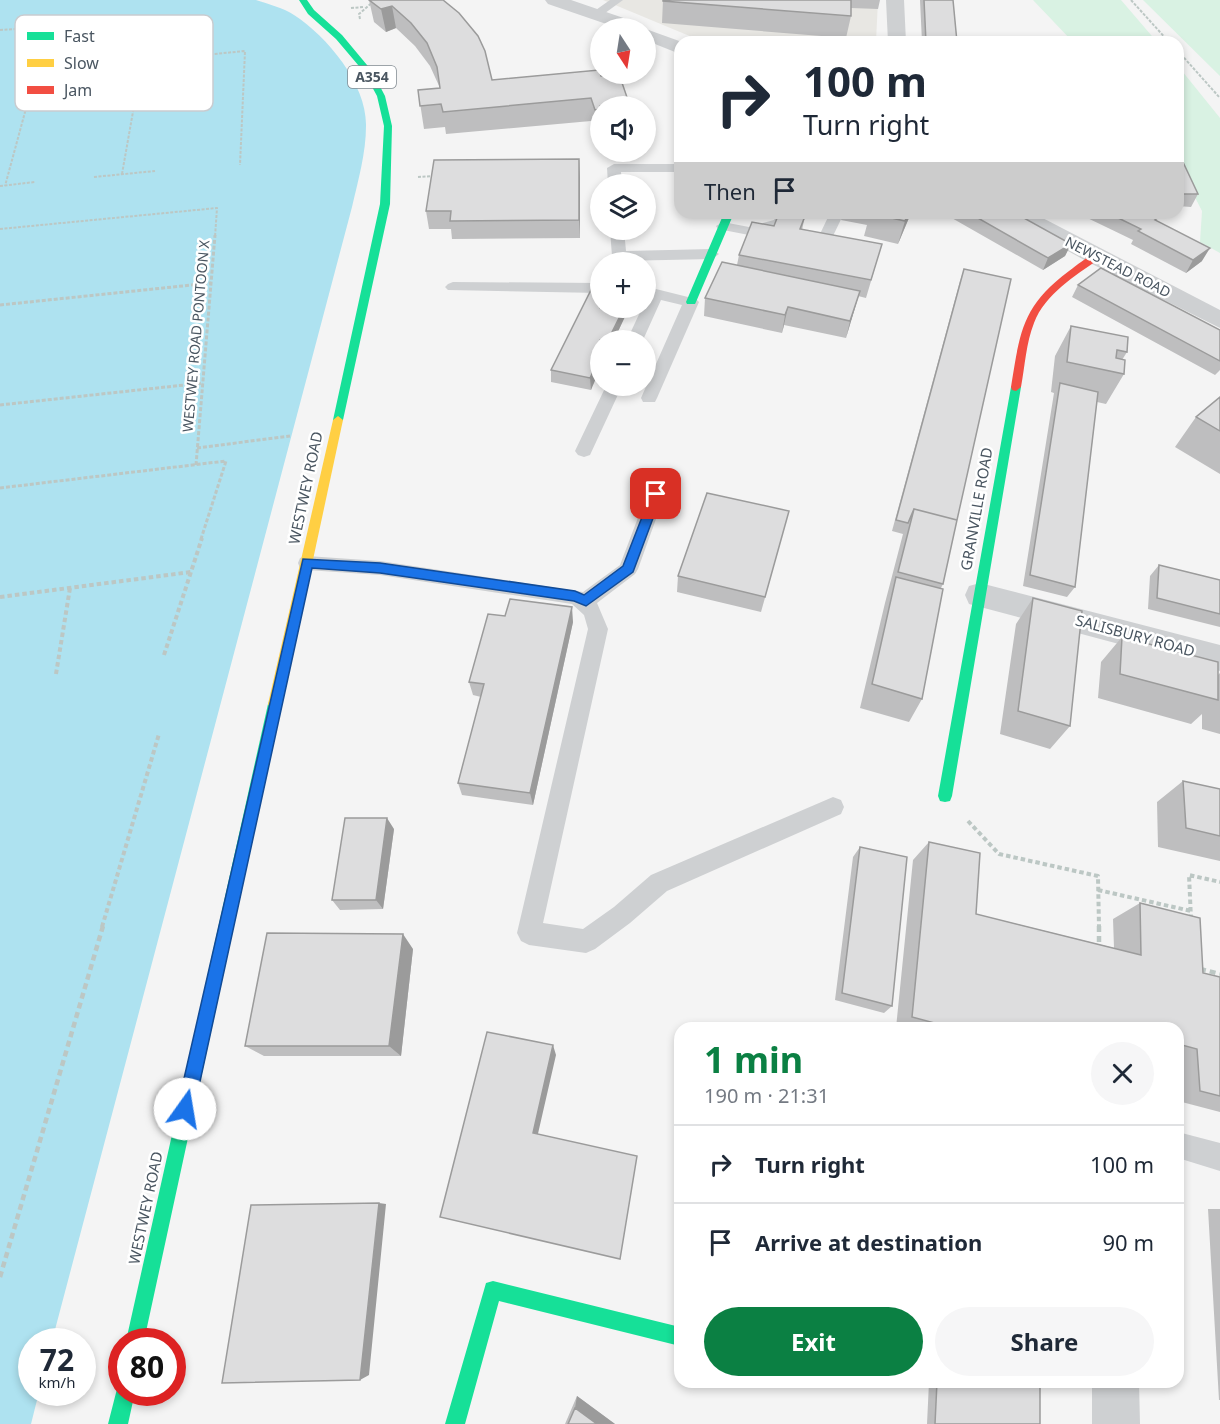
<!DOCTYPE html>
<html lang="en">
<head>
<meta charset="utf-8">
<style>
	:root { --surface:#fff; --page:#f6f6f7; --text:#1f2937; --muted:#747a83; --line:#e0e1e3; --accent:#0b8043 }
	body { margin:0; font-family:"Noto Sans",sans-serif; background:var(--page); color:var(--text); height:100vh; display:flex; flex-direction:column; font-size:22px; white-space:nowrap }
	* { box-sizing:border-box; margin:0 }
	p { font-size:20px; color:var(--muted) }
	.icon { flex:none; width:33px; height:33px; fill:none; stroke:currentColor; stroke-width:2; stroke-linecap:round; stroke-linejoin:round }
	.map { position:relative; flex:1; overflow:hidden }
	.drawer { position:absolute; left:674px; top:1022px; width:510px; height:366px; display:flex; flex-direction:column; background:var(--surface); border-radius:18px; box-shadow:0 3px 9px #0003 }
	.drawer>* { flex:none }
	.hud { position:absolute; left:674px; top:36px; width:510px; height:183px; border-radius:18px; box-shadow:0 3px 9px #0003; background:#fff; color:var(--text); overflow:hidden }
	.needle { width:39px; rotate:168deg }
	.controls { position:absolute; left:590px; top:18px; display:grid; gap:12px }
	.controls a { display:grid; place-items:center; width:66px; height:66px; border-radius:50%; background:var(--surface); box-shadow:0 3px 9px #0003; font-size:30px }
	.speed { position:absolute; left:18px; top:1328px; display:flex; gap:12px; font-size:30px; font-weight:700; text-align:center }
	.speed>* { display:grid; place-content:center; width:78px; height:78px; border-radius:50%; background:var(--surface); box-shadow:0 3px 9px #0003; line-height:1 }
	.speed small { font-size:15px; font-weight:400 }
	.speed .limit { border:9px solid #d22; background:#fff; color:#111 }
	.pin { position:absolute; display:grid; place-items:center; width:51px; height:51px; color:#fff; margin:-26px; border-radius:12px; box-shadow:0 3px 9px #0006 }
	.me { position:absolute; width:66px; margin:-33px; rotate:13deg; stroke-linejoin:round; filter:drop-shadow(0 0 4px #0008) }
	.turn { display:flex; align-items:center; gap:21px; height:126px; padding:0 30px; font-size:27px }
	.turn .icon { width:78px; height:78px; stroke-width:2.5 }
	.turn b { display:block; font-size:42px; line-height:51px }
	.then { display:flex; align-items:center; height:57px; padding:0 30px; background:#0003; gap:12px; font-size:22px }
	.round { display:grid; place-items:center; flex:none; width:63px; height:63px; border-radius:32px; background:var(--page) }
	.head { display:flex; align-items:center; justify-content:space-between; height:102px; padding:0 30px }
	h1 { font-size:36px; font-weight:700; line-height:45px; color:var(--accent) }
	.action { display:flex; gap:12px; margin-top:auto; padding:12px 30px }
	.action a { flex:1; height:69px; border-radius:36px; background:var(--accent); color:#fff; font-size:24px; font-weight:700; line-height:69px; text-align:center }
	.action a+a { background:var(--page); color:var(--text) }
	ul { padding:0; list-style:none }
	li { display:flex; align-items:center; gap:18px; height:78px; padding:0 30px; border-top:2px solid var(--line) }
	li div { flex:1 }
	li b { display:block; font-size:22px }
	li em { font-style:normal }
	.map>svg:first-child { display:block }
	.commercial { fill:#e8e7e3 }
	.green { fill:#d9f2e3 }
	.water { fill:#aee2f0 }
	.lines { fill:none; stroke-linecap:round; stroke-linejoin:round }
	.path-far3 { stroke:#bcc7c4; stroke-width:2; stroke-dasharray:3 1.5; stroke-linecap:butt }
	.path-far2 { stroke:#bcc7c4; stroke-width:3; stroke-dasharray:4 2; stroke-linecap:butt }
	.path-far1 { stroke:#bcc7c4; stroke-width:4; stroke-dasharray:4.5 3; stroke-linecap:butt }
	.path { stroke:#bcc7c4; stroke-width:4.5; stroke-dasharray:6 4; stroke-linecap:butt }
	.lane { fill:#ced0d2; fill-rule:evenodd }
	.street { fill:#ced0d2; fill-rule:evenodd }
	.fast { fill:#16e098; fill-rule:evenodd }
	.slow { fill:#ffcf43; fill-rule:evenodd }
	.jam { fill:#f24e42; fill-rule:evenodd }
	.wall { fill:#bebebf }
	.shaded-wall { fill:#9b9b9b }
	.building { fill:#ddddde; stroke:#9b9b9b; stroke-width:1.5 }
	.route { fill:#1a73e8; stroke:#114b97; stroke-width:1.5 }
	.labels { text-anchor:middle; stroke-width:5; stroke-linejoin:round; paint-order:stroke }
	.shield { fill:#fff; stroke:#808990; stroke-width:1.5 }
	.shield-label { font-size:14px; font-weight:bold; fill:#4a5661 }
	.far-street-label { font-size:14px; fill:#4a5661; stroke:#fff }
	.street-label { font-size:15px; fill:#4a5661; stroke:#fff }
	.key { fill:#fff; stroke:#c9ccd0; stroke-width:1.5 }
	.key-label { font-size:16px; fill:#4a5661 }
</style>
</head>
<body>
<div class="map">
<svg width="1220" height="1424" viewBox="0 0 1220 1424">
	<rect width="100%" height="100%" fill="#f4f4f4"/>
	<path class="commercial" d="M603,0H878L876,42H704Z"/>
	<path class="green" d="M1033,0H1121L1157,42H1073Z
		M1143,0H1220V76Z
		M1178,66L1220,118V253L1200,242L1202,211L1178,164Z"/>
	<path class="water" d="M0,0H256C268,4 284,8 294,15C328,37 367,85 366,126C366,153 358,181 352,207L52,1341H32V1392H39L31,1424H0Z"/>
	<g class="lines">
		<path class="path-far3" d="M1131,0L1169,42
			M351,8L364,7
			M360,19L359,14L375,0
			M0,30L48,27L5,186
			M43,47L146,38L122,174
			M1178,51L1220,98
			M143,61L245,51L240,165
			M94,177L155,171
			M418,177L434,176
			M0,186L35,182
			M0,229L217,208L215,237"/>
		<path class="path-far2" d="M0,305L211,283
			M0,405L203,383
			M197,448L290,436
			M196,465L215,235
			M0,488L226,461L201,539"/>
		<path class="path-far1" d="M0,597L191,572
			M164,655L202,538
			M56,674L70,588
			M968,821L999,854L1098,876L1099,927
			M1098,890L1191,911
			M1191,919L1189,875L1220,882
			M102,927L159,734"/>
		<path class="path" d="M1099,926V947
			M1200,969L1220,974
			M0,1277L103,926"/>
		<path class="lane" d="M610,0H623L601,16H593V12Z
			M614,164H680V172H621L622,184H608L607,168Z
			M778,213H792L785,226L749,235L718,229L716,226L723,222L749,227L774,220Z
			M830,213H844L833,236L826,240L819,236Z
			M610,230H624L626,251L712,249L719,254L712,259L619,261L612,256Z
			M453,282L600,283V293L448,290L445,287L448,284Z
			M656,289L696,299L699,302L657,398L655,402H643L641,398L682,305L661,300L643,340H627L642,308H645L648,294Z
			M606,386H622L590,455L584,457L578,455L575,451Z
			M656,487L662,489L665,494L638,569L635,574L597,603L608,629L543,923L583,929L614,907L651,875L833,797L841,800L844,807L841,814L667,891L630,923L595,949L586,953L529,945L521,941L517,933L588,629L584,615L572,604L380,575L307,570L300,568L298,563L300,558L307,556L380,561L583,592L620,565L647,494L650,489Z
			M1178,1132L1220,1143V1171L1178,1158Z"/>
		<path class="street" d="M545,0H571L641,24L643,28L682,42H680V54L645,40V28H618L548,4Z
			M886,0H904L906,42H888Z
			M1005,213H1033L1220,310V328L1088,262L1008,218Z
			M980,583L1220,645V671L969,604L965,595L969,586Z
			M1092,1382H1139L1140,1424H1092Z"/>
		<path class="fast" d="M299,0H307L314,10L342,35L372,71L385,96L392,126L390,204L343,420L338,424L333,420L380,204L384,126L377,96L364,72L336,39L308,14Z
			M724,213H734L696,302L695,304H687L686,302Z
			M1016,383L1021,387L952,796L950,801L945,802L940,801L938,796L1011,387Z
			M275,698L280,700L282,704L144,1341H126L268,704L270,700Z
			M493,1281L680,1327V1346L499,1301L465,1424H445L484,1290L486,1283Z
			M122,1384V1392H135L128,1424H108L118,1385Z"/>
		<path class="slow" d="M338,416L343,420L282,704L280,708L275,710L270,708L268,704L333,420Z"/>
		<path class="jam" d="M1096,254L1099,255V259C1075,276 1045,294 1034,323C1026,343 1025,366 1021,387L1016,391L1012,390L1011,387C1020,333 1021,307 1069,271C1077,265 1086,257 1096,254Z"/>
	</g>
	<path class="wall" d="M369,0H443L492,80L599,70L600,132L595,133L591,121L446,134L445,127L424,129L418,90L440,88L430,66L415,46L396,28L386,32L374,22Z
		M663,0H880L878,9L851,8V16L846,38L662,23Z
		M920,0H953L957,42H922Z
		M579,159L580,238L452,239L451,229H429L426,211Z
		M1178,160L1198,194L1191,207L1178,206Z
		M843,213H911L898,244L864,236L867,225L841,220Z
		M943,213H1015L1071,244L1065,256L1043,270Z
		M1077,213H1150L1157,221L1202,261L1186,273L1131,244L1133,240Z
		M805,216L802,230L882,244L866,298L858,296L846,338L784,325L782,333L704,316L705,298L737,265L739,255L774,226Z
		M964,269L957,520L943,584L941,588L922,699L909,722L860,708L885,603L903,534L892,531L960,281Z
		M1078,285L1220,330V370L1215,375L1072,297Z
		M629,308L614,340H600L591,390L551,382V370Z
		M1071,326L1127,352L1122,360L1124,374L1106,404L1097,402L1075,587L1067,597L1023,586L1054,393L1051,392L1055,356Z
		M1220,397V474L1175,447L1196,417Z
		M789,511L761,612L677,592L678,576Z
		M1159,565L1220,580V627L1148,609L1150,576Z
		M1033,598L1070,726L1050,749L1000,734L1016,624Z
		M505,616L573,622L533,805L462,795L458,783L481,697L473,695L469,682Z
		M1122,637L1218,675L1220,673V734L1202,729V714L1191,724L1098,698L1101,662Z
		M1183,781L1220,789V861L1158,847L1157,802Z
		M394,829L383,909L340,910L332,900Z
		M929,842L976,914L1114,948L1113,919L1140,903L1203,973L1220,977V1112L1178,1101V1028H896L913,860Z
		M860,847L892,1006L884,1013L835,1000L853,857Z
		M413,949L401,1056H264L245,1046Z
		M1208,1209H1220V1400H1219Z
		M929,1382H1040V1424H927Z
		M577,1396L615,1424H565Z"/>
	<path class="shaded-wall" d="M392,6L396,28L386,32L381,9Z
		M579,159L580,177V238L579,220Z
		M908,213H911L898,244L905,221Z
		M1071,244L1065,256L1043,270L1048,258Z
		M1210,248L1202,261L1186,273L1193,260Z
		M860,291L855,308L846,338L850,321Z
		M788,307L784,325L782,333L785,315Z
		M624,308H629L614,340H608Z
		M600,357V369L591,390L590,378Z
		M572,607L573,622L533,805L530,793Z
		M387,818L394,829L383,909L376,900Z
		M403,934L413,949L401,1056L389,1046Z
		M553,1045L556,1055L537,1138L533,1133Z
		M379,1203L386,1204L369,1375L360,1380Z
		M577,1396L615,1424H597L575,1408Z"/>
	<path class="building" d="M369,0H443L459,13L478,36L485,51L492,80L599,70L601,76L619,74L630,106H600V109L595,110L591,98L443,112L441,104L420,106L418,90L440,88L437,67L427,43L411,23L392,6L381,9Z
		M663,0H851V16L663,1Z
		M924,0H953L957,42H926Z
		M579,159V220L450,221L451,211H426L434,160Z
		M1178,160H1182L1198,194H1178Z
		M779,213H791L805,216L800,229L882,244L871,280L739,255L752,222L774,226Z
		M870,213H908L905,221Z
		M969,213H1015L1071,244L1048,258Z
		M1108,213H1150L1159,217L1155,220L1210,248L1193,260L1138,231L1141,229Z
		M722,262L860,291L850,321L788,307L785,315L705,298Z
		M1101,268L1220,330V361L1078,285Z
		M964,269L1011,279L957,520L914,509L908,523L896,520Z
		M593,286L600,288V308H624L608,340H600V357L590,378L551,370Z
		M1071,326L1128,337L1127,352L1117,350L1116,358L1125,360L1124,374L1067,362Z
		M1060,383L1098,392L1075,587L1030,575Z
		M1220,397V431L1196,417Z
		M707,493L789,511L765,597L678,576Z
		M914,509L957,520L943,584L898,572Z
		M1159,565L1220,580V614L1157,598Z
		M896,577L943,589L922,699L872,684Z
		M1033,598L1082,611L1070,726L1018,711Z
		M510,599L572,607L530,793L458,783L484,684L469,682L488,614L505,616Z
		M1122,637L1218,662V700L1120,674Z
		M1183,781L1220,789V836L1186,828Z
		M345,818H387L376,900H332Z
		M929,842L980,853L976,914L1141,955L1140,903L1200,918L1203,973L1220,977V1096L1200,1091L1197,1049L1178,1044V1028H1116L1101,1024V1028H953L912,1017Z
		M860,847L907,857L892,1006L842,993Z
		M267,933L403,934L389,1046H245Z
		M487,1032L553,1045L533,1133L637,1156L620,1259L440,1217Z
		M379,1203L360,1380L222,1383L251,1205Z
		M937,1382H1040V1424H935Z
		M575,1408L597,1424H568Z"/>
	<path class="route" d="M656,490L662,494L633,572L586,606L574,601L380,573L312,568L194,1109L191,1115L185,1118L179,1115L177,1109L303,559L380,563L575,591L584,595L623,566L651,494Z"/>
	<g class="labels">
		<rect class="shield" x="348" y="66" width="48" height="22" rx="4.5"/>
		<g class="shield-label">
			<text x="372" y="82">A354</text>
		</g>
		<g class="far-street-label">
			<text transform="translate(1118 267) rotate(27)" y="5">NEWSTEAD ROAD</text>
			<text transform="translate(196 336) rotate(-85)" y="5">WESTWEY ROAD PONTOON X</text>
		</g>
		<g class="street-label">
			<text transform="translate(306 488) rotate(-78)" y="5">WESTWEY ROAD</text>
			<text transform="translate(977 509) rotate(-80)" y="5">GRANVILLE ROAD</text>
			<text transform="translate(1135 636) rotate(15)" y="5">SALISBURY ROAD</text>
			<text transform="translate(146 1208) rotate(-78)" y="5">WESTWEY ROAD</text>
		</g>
	</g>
	<rect x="15" y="15" width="198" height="96" rx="9" class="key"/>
	<rect x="27" y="32" width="27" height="8" fill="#16e098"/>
	<rect x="27" y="59" width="27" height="8" fill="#ffcf43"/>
	<rect x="27" y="86" width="27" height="8" fill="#f24e42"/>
	<g class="key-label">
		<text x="64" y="42">Fast</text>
		<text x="64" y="69">Slow</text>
		<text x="64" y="96">Jam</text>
	</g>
</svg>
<div class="controls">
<a><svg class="needle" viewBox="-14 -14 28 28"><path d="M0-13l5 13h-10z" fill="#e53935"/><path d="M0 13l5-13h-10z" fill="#747a83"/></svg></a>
<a><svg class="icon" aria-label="sound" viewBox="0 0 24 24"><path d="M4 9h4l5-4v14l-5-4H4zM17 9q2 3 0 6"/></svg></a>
<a><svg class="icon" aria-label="layers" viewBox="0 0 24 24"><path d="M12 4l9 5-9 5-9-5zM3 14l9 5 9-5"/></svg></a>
<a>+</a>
<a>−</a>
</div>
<div class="speed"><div>72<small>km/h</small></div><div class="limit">80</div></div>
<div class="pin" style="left:656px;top:494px;background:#d93025"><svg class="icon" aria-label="arrive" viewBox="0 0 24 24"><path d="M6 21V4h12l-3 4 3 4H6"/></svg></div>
<svg class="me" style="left:185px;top:1109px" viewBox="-20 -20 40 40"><circle r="19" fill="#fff"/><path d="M0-13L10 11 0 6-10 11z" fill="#1a73e8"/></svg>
<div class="hud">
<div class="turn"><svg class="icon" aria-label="right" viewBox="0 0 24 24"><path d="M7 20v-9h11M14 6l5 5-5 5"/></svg><div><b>100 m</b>Turn right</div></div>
<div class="then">Then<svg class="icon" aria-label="arrive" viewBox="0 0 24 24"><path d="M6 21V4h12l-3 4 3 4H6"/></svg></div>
</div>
<section class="drawer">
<div class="head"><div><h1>1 min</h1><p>190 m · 21:31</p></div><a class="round"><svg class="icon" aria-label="close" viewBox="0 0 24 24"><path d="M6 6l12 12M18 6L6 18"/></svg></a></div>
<ul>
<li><svg class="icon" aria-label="right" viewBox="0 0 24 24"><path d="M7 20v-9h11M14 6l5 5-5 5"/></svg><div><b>Turn right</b></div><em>100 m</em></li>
<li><svg class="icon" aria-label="arrive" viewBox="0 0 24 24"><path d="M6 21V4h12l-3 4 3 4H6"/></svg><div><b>Arrive at destination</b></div><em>90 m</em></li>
</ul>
<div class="action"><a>Exit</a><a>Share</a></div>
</section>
</div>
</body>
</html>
